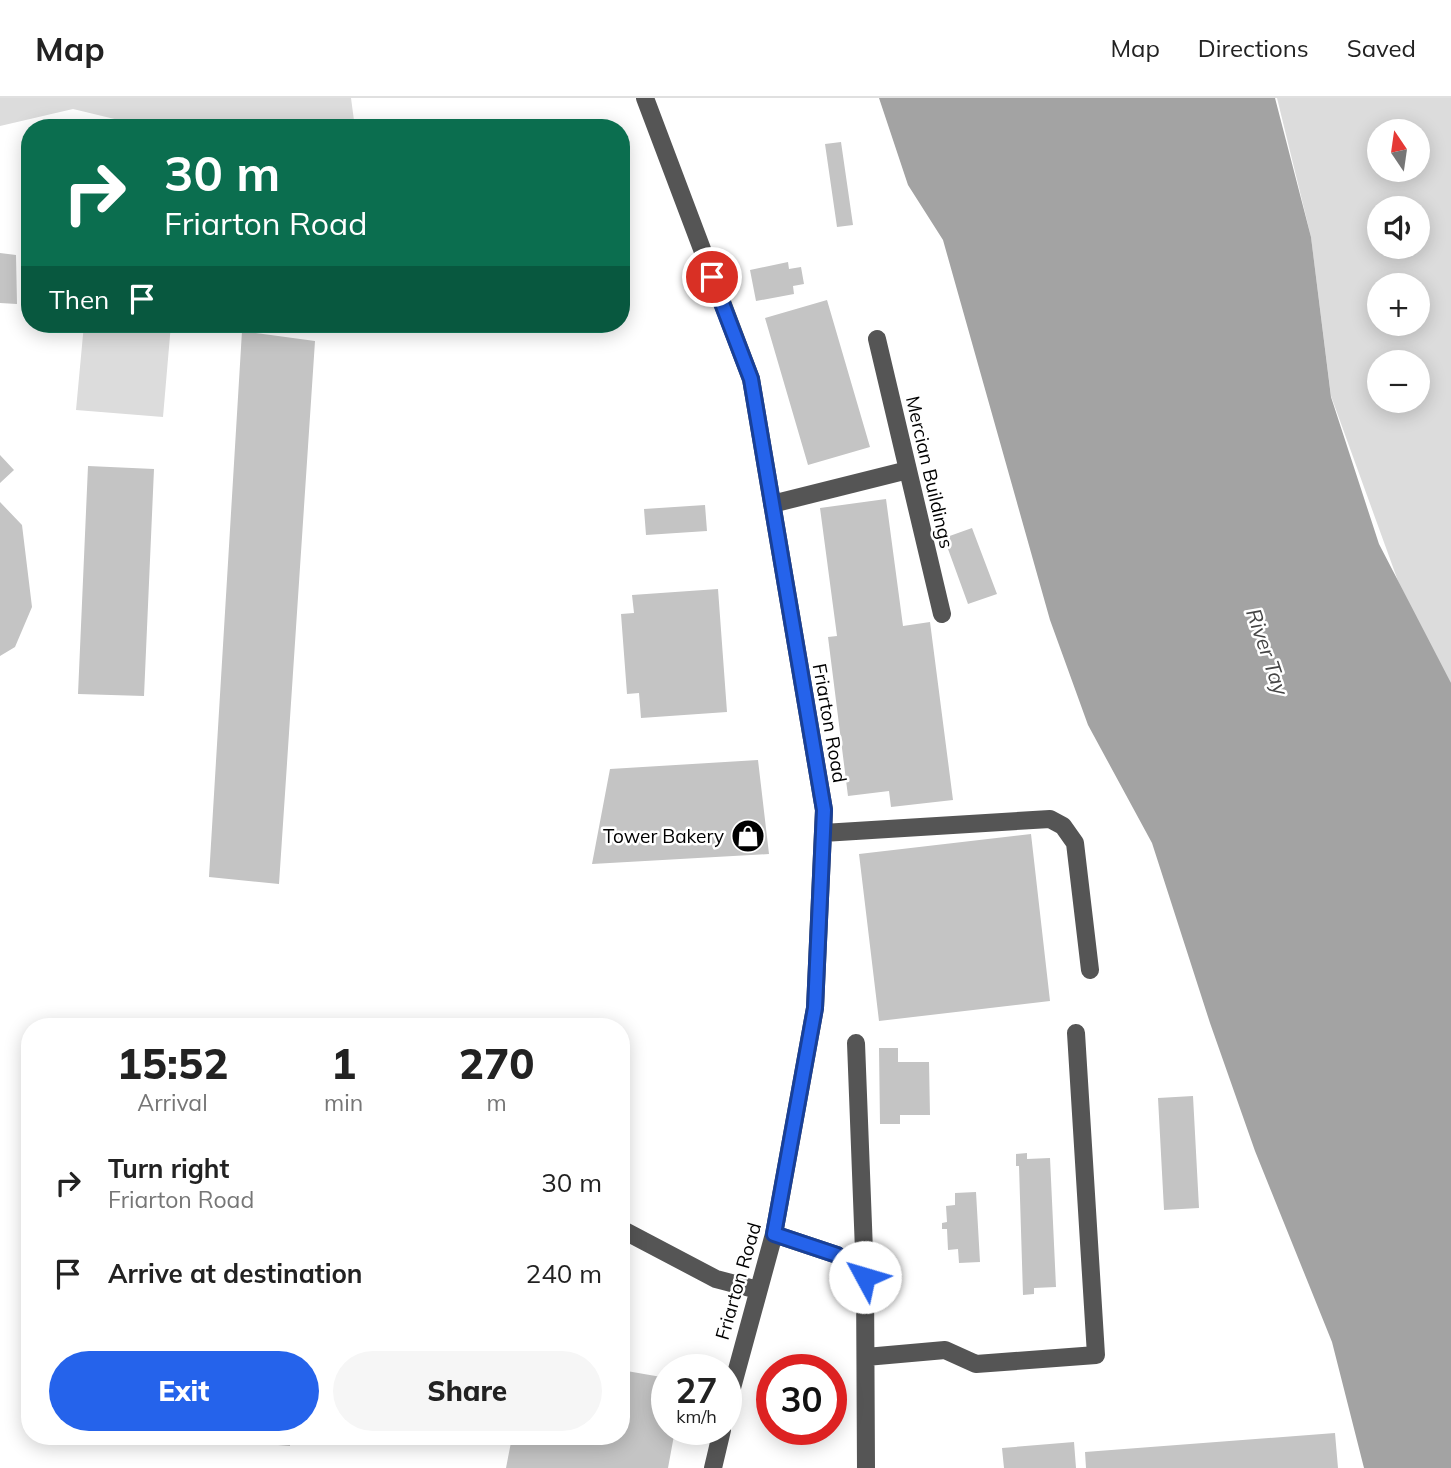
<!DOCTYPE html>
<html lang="en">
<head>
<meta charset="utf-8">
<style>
	:root { --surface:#fff; --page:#f6f6f6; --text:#222; --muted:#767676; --line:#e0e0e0; --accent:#2563eb }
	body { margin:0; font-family:Mulish,sans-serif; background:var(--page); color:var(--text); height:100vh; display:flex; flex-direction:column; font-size:26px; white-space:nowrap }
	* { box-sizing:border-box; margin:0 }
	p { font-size:23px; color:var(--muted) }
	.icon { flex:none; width:38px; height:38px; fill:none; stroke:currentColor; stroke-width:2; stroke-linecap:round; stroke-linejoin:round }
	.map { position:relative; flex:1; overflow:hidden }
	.drawer { position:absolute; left:21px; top:920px; width:609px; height:427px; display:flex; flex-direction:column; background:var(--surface); border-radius:28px; box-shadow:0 4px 18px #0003 }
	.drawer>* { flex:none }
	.guide { position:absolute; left:21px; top:21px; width:609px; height:214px; border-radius:28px; box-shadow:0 4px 18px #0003; background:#0b6e4f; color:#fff; overflow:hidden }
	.needle { width:46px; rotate:347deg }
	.tools { position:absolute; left:1367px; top:21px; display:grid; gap:14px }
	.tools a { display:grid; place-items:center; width:63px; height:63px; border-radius:50%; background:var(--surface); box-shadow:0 4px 18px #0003; font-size:35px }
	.speed { position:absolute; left:651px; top:1256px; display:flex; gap:14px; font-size:35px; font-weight:700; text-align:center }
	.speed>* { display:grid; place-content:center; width:91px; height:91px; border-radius:50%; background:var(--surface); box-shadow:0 4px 18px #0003; line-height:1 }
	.speed small { font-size:18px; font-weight:400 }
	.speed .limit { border:10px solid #d22; background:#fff; color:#111 }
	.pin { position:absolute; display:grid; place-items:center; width:60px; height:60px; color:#fff; margin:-30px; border:4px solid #fff; border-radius:50%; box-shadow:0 2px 7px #0007 }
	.me { position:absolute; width:77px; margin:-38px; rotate:309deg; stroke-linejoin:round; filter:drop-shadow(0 0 5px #0008) }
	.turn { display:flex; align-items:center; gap:24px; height:147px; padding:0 28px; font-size:32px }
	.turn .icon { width:91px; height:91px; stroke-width:2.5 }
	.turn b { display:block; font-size:49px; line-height:60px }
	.then { display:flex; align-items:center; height:66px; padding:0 28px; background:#0003; gap:14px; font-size:26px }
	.eta { display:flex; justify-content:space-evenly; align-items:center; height:119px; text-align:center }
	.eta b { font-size:42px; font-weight:800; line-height:49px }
	.cta { display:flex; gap:14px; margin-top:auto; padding:14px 28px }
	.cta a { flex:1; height:80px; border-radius:42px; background:var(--accent); color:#fff; font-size:28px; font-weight:800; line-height:80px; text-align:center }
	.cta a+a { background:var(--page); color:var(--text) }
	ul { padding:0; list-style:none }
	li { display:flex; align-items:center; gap:21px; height:91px; padding:0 28px }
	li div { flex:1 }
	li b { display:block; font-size:26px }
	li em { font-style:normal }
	header { display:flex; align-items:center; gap:42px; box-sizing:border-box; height:98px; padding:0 35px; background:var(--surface); border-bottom:2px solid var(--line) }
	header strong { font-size:33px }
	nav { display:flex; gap:38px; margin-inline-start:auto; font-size:24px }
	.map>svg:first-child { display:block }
	.green { fill:#dcdcdc; fill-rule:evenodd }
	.water { fill:#a3a3a3 }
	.building { fill:#c4c4c4 }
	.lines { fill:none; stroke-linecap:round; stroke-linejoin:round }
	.minor { stroke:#555; stroke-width:18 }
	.route-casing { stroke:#184099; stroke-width:18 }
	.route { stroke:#2563eb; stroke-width:12 }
	.labels { text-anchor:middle; stroke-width:5; stroke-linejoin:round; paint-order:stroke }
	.street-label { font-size:19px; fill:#000; stroke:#fff }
	.poi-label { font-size:19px; fill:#000; stroke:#fff; text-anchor:end }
	.water-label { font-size:21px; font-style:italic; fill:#444; stroke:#fff }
</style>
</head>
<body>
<header>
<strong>Map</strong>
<nav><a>Map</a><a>Directions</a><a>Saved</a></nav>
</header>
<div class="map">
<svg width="1451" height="1370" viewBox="0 0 1451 1370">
	<rect width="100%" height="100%" fill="#fff"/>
	<path class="green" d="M0,0H351L355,30H152L73,11L0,28Z
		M1277,0H1451V592L1398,483L1331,298L1311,139ZM1379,33H1418V72H1379ZM1379,110H1418V149H1379ZM1379,187H1418V226H1379ZM1379,264H1418V303H1379Z
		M84,226H171L163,319L76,312Z"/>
	<path class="water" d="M879,0H1275L1311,139L1331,299L1379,446L1451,585V1370H1364L1332,1244L1255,1053L1210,925L1152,745L1088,627L1050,522L943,142L908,87Z"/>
	<path class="building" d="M841,44L853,127L837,129L825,46Z
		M0,155L16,157L17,206L0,205Z
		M788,164L789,171L801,169L804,186L793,188L794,196L756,203L750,172Z
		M827,202L870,349L808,367L765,220Z
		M242,233L315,243L279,786L209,779Z
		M0,357L14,372L0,385Z
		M88,368L154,371L144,598L78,596Z
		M886,401L903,528L930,524L953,702L891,709L889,693L848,698L828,539L837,538L820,410Z
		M0,404L22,427L32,509L15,549L0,558Z
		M705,407L707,433L646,437L644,411Z
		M972,430L997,496L968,506L944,440Z
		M718,491L727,614L641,620L639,595L627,596L621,516L634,515L632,497Z
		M758,662L769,756L592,766L610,671Z
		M1031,736L1050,903L879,923L859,756Z
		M879,950H898V964H929L930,1017H900V1026H880Z
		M1193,998L1199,1110L1164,1112L1158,1000Z
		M1027,1055V1061L1050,1060L1056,1189L1034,1190V1196L1023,1197L1019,1068H1016V1056Z
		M976,1094L980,1164L959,1165L958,1151L948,1152L947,1131H942V1125L947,1124L946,1108L955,1107V1095Z
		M621,1272L667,1280V1332H675L668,1370H506L512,1339H621Z
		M1335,1335L1338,1370H1086L1085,1354Z
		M180,1339H290V1348Z
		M1074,1344L1076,1370H1004L1002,1350Z"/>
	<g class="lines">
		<path class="minor" d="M645,0L751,281L824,712L815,910L774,1136L726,1312
			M877,241L942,516
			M772,406L908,372
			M823,735L1050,721L1063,728L1075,745L1090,872
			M856,945L865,1179
			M621,1131L716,1181L758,1192
			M774,1136L837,1157L865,1179L866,1370
			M866,1259L945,1252L976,1266L1096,1257L1076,935
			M713,1370L722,1332"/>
	</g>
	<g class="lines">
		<defs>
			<path id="route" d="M712,179L751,281L824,712L815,910L774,1136L837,1157L865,1179"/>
		</defs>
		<use href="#route" class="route-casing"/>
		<use href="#route" class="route"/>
	</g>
	<defs>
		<symbol id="shop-disc" viewBox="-11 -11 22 22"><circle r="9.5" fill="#000" stroke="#fff"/><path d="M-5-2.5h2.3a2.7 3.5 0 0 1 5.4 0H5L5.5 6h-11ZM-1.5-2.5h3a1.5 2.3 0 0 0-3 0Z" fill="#fff"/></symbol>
	</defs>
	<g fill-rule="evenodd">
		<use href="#shop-disc" x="729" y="719" width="38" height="38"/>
	</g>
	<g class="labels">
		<g class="street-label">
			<text transform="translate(930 374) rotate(77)" y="7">Mercian Buildings</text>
			<text transform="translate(830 625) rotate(80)" y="7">Friarton Road</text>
			<text transform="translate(738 1183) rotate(-74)" y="7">Friarton Road</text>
		</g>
		<g class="poi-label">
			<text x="724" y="745">Tower Bakery</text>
		</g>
		<g class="water-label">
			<text transform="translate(1267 554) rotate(71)" y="7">River Tay</text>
		</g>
	</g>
</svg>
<div class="tools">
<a><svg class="needle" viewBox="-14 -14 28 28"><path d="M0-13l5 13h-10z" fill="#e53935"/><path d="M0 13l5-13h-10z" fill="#767676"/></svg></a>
<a><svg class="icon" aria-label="sound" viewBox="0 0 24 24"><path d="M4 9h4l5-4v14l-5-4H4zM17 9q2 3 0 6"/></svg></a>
<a>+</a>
<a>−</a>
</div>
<div class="speed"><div>27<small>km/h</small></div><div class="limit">30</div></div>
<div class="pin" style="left:712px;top:179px;background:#d93025"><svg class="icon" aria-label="arrive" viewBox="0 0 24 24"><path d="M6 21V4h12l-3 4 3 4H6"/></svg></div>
<svg class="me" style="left:865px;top:1179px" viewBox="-20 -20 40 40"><circle r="19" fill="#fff"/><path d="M0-13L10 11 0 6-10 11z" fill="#2563eb"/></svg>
<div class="guide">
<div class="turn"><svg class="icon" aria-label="right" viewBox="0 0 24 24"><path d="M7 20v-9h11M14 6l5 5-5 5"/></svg><div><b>30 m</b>Friarton Road</div></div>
<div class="then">Then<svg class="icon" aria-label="arrive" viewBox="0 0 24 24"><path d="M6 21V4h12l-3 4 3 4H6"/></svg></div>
</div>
<section class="drawer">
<div class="eta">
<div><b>15:52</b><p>Arrival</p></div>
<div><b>1</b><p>min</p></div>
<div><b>270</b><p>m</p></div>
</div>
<ul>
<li><svg class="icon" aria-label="right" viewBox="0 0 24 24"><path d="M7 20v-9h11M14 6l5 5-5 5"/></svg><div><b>Turn right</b><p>Friarton Road</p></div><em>30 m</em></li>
<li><svg class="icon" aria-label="arrive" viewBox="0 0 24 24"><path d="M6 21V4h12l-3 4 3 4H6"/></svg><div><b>Arrive at destination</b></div><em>240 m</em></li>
</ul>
<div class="cta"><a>Exit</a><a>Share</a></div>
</section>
</div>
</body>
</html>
